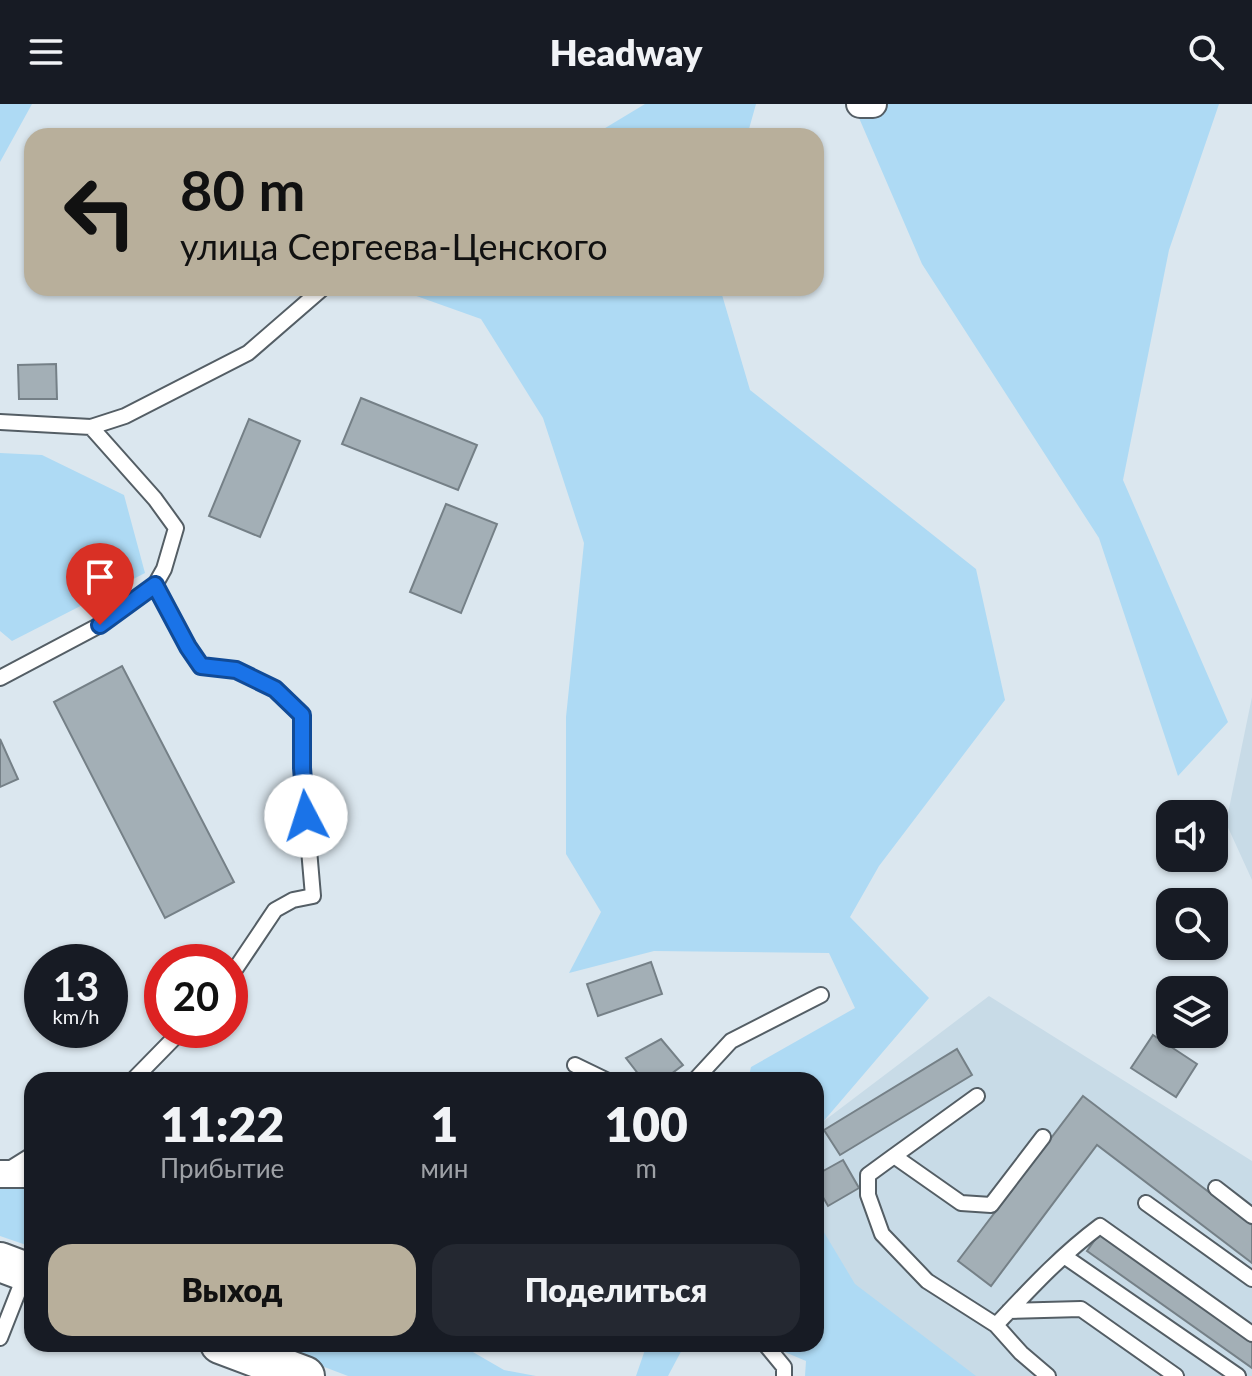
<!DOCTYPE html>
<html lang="ru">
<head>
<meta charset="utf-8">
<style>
	:root { --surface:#171b24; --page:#242831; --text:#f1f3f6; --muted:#9ea1a6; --accent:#b8af9b }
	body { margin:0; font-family:Lato,sans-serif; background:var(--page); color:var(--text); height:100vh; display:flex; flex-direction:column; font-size:30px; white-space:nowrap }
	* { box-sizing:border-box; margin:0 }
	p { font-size:26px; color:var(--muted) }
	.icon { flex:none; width:44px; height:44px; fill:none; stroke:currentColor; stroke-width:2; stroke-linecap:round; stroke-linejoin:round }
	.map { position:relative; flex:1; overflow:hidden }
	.details { position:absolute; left:24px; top:968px; width:800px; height:280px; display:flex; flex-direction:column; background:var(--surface); border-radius:24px; box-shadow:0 2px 6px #0004 }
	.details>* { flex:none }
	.hud { position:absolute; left:24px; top:24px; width:800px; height:168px; border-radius:24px; box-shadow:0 2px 6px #0004; background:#b8af9b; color:#111; overflow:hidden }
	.fabs { position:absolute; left:1156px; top:696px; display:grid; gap:16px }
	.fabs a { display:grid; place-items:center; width:72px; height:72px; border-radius:16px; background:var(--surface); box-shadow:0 2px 6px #0004; font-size:40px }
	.speed { position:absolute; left:24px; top:840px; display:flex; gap:16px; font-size:40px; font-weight:700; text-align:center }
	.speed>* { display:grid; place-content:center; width:104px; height:104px; border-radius:50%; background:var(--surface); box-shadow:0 2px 6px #0004; line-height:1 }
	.speed small { font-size:20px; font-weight:400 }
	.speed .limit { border:12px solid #d22; background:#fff; color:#111 }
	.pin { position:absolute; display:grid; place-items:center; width:68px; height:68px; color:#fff; margin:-82px -34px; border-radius:50% 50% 50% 0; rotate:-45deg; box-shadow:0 0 8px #0007 }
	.pin .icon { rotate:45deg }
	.me { position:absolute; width:88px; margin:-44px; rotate:355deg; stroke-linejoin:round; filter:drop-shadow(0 0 6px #0008) }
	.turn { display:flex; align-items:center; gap:28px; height:168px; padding:0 24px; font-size:36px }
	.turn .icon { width:104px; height:104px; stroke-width:2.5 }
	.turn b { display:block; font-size:56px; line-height:68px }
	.eta { display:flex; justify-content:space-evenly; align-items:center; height:136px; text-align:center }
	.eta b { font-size:48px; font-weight:800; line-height:56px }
	.cta { display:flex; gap:16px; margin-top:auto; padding:16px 24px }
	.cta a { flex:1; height:92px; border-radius:24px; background:var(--accent); color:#111; font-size:32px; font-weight:800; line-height:92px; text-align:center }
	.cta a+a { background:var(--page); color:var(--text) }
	header { display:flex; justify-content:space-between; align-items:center; height:104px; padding:0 24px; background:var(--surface); font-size:36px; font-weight:800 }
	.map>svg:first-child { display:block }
	.built { fill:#c8dbe7 }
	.green { fill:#aedaf4 }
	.building { fill:#a3afb6; stroke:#758087; stroke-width:2 }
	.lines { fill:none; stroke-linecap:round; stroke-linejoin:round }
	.lane-casing { stroke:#545e65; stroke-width:18 }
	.street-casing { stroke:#545e65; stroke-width:30 }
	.secondary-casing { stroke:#545e65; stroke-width:42 }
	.lane { stroke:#fff; stroke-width:14 }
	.street { stroke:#fff; stroke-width:26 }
	.secondary { stroke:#fff; stroke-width:38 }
	.route-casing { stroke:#114b97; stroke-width:20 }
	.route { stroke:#1a73e8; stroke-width:14 }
</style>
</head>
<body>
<header><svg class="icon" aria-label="menu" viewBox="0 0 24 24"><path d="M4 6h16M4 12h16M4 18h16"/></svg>Headway<svg class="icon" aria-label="search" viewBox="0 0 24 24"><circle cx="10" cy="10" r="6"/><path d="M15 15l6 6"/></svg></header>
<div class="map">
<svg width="1252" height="1272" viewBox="0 0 1252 1272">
	<rect width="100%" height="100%" fill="#dbe7ef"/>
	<path class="built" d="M1252,593V776L1226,719Z
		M989,892L1252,1057V1272H946L816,1173V1023Z"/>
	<path class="green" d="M0,0H32L0,58Z
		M645,0H756L747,32H592Z
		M853,0H1219L1169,146L1123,376L1228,618L1178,672L1099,434L922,160Z
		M394,184H720L750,286L976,465L1005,596L879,762L850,813L929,894L816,1026V976H748L751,963L855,904L829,849L654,847L569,869L601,808L566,750V613L584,439L543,314L481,215Z
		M0,349L42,351L124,391L145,469L12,537L0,527Z
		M0,1079L32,1084V1143L0,1132Z
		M816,1115L855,1180L976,1272H805L806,1257L766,1240H816Z
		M264,1240H459L504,1266L536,1272H348Z
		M647,1240H685L668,1272H636Z"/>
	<path class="building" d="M56,260L57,295H19L18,261Z
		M361,294L477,341L458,386L342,340Z
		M249,315L300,337L260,433L209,412Z
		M446,400L497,420L461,509L410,488Z
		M122,562L234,778L165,814L54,598Z
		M0,635L18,675L0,683Z
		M651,858L662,890L598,912L587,880Z
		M1153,931L1197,960L1176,993L1131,964Z
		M661,935L683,961L663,976H643L626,954Z
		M957,945L972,971L840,1051L824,1026Z
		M1083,992L1252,1121V1159L1097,1041L991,1182L958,1157Z
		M843,1056L859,1084L828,1102L816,1081V1071Z
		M1099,1130L1252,1239V1264L1087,1147Z"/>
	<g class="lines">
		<defs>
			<path id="lane" d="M0,318L91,323L125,312L248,249L323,184
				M155,481L188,543L201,562L236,566L275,585L302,611V664L313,792L293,796L275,806L230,873
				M0,574L100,521L155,481L164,465L176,424L155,395L91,323
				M575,961L606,976
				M133,976L182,926
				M695,976L731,937L821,891
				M1043,1033L991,1101L961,1099L894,1052L868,1071V1091L882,1130L927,1177L996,1221L1021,1249L1048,1272
				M894,1052L977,992
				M8,1066L32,1051
				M1216,1084L1252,1112
				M1146,1099L1252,1175
				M1064,1152L1238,1272
				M1009,1207L1081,1205L1176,1272
				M996,1221C1029,1186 1061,1151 1100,1122L1252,1230
				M0,1234L26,1168
				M765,1240L784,1263V1272"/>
			<path id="street" d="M860,0H873
				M0,1070H32"/>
			<path id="secondary" d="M0,1158L32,1170
				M220,1240L305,1272"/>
		</defs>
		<use href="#lane" class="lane-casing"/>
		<use href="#street" class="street-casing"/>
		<use href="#secondary" class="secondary-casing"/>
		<use href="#lane" class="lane"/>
		<use href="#street" class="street"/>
		<use href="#secondary" class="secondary"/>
	</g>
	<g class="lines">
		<defs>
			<path id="route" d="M100,521L155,481L188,543L201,562L236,566L275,585L302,611V664L306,712"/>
		</defs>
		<use href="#route" class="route-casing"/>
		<use href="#route" class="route"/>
	</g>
</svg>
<div class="fabs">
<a><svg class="icon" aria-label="sound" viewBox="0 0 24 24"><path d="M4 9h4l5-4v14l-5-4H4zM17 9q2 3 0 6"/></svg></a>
<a><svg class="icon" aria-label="search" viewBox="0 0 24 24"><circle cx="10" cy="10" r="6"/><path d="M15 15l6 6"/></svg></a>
<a><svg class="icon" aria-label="layers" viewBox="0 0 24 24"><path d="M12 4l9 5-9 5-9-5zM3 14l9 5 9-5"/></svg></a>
</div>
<div class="speed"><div>13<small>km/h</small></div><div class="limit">20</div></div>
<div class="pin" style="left:100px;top:521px;background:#d93025"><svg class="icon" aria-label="arrive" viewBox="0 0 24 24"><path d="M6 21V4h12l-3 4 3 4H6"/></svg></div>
<svg class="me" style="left:306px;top:712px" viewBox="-20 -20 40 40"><circle r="19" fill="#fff"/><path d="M0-13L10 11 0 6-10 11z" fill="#1a73e8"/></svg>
<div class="hud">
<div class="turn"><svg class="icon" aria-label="left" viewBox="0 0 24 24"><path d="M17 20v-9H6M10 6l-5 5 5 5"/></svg><div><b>80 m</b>улица Сергеева-Ценского</div></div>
</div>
<section class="details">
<div class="eta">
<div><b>11:22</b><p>Прибытие</p></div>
<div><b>1</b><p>мин</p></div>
<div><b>100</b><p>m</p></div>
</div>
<div class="cta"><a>Выход</a><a>Поделиться</a></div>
</section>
</div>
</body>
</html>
